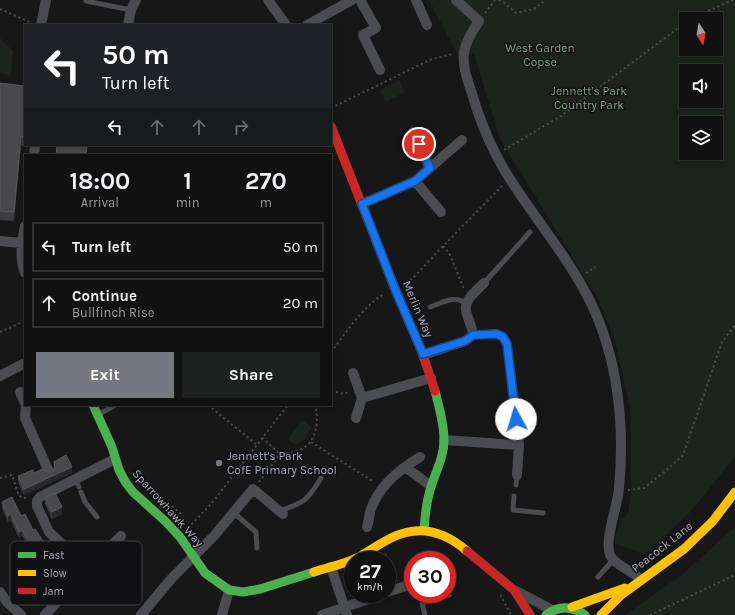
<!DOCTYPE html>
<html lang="en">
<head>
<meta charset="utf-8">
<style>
	:root { --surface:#111; --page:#1e1f1f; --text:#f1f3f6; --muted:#9c9d9f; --line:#303131; --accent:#757880 }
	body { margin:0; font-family:Karla,sans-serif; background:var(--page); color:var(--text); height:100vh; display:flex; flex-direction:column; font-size:15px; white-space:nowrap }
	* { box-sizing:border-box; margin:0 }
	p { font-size:13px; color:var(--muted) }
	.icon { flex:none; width:22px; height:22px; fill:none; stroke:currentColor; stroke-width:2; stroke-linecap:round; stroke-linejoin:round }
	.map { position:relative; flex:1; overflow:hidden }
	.details { position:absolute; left:24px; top:154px; width:308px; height:252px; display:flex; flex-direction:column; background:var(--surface); border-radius:0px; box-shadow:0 2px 6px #0003,0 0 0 1px var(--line) }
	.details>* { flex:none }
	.top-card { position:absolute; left:24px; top:24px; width:308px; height:122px; border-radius:0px; box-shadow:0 2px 6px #0003,0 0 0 1px var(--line); background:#202124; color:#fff; overflow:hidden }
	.needle { width:26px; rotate:169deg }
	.fabs { position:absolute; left:679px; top:12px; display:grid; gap:8px }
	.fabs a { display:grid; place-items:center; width:44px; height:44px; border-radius:0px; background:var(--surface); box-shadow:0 2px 6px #0003,0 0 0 1px var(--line); font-size:20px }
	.speed { position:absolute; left:344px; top:551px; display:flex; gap:8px; font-size:20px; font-weight:700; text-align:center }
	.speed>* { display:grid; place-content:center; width:52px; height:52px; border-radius:50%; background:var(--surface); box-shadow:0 2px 6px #0003,0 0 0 1px var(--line); line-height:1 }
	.speed small { font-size:10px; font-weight:400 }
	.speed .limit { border:6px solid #d22; background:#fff; color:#111 }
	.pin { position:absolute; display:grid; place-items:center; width:34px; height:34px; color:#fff; margin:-17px; border:2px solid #fff; border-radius:50%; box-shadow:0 1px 4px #0007 }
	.me { position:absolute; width:44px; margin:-22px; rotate:354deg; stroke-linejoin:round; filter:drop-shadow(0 0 3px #0008) }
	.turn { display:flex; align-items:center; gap:14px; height:84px; padding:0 12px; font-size:18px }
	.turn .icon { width:52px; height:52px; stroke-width:2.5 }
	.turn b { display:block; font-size:28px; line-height:34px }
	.lanes { display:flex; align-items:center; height:38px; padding:0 12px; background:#0003; justify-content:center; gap:20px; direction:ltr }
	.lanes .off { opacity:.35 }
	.eta { display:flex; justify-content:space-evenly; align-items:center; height:68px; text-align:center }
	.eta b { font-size:24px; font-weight:700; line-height:28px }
	.primary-button { display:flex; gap:8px; margin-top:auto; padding:8px 12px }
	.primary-button a { flex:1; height:46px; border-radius:0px; background:var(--accent); color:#fff; font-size:16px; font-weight:700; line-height:46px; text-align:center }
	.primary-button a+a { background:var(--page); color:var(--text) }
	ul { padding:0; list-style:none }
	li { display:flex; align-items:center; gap:12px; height:50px; margin:0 8px 6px; padding:0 4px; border:2px solid var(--line); border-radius:0px }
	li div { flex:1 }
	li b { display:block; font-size:15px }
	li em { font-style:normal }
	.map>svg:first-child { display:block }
	.green { fill:#1d241e; fill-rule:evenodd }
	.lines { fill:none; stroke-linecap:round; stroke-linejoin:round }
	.path { stroke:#4d4e52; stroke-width:2; stroke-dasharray:2 3; stroke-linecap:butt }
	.lane { stroke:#4b4c50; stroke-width:5 }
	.street { stroke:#4b4c50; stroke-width:10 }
	.fast { stroke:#4caf50; stroke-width:9 }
	.slow { stroke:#ffc107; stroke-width:9 }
	.jam { stroke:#c62828; stroke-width:9 }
	.wall { fill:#3d3d3f }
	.shaded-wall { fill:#29292a }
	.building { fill:#49494c; stroke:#58595d }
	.route-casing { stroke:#114b97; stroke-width:10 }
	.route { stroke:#1a73e8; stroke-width:7 }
	.poi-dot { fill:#757880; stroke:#111113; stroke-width:1.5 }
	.labels { text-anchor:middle; stroke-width:3; stroke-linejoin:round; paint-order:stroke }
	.park-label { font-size:12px; fill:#7fa381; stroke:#111113 }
	.street-label { font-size:12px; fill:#a8adb8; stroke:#111113 }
	.poi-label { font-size:12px; fill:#a8adb8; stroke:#111113; text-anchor:start }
	.key { fill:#111113; stroke:#3e4045; stroke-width:1 }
	.key-label { font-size:11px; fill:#a8adb8 }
</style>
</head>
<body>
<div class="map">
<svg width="735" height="615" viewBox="0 0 735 615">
	<rect width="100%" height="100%" fill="#171717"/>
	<path class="green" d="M429,0H735V456L706,493L689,513L645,554L614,543L621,519L628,514L631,489V413L615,340L597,297L500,139L474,54L460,59ZM686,19H716V49H686ZM686,71H716V101H686ZM686,123H716V153H686Z
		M0,38L13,51L11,76L0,73Z
		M399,80L405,92L386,102L380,90Z
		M302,420L311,427L306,439L295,445L288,439Z
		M735,527V615H625L678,578Z"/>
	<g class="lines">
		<path class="path" d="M499,0L505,3L516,13L534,9L546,0
			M0,9L32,23
			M485,13L495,0
			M690,19L733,0
			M331,108L432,59L453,54
			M504,150L561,116L686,22
			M443,246L449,253L464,289
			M586,273L595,267
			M406,283L414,277L443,246L503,185
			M0,332L25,321
			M331,352C347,332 362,307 384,294
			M331,391L344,394L349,392
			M208,405L257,445
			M262,438L280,454C286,453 294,453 299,450C317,443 318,424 316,407L318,405
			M311,442L374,482
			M0,478L12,475L19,496L28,499
			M259,482L280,454
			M628,490L644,488L668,469L683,455L722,342L735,325
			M172,506L181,514
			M188,528L211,504L288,405
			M385,554L394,580
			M502,595L501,596L511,615
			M650,615L735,575"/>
		<path class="lane" d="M86,1L131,10
			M484,283L530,232
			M430,307C442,303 456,294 466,304
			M473,335C486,334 501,329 507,344L515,405
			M99,414L114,406
			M75,479L79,487
			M516,485L517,475
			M81,492L85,502L97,517
			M514,496L513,510L543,513
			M280,511C305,502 307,501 321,478
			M234,513L256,532L257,548
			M598,577L613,560
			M425,615L422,603L449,595"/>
		<path class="street" d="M268,0L286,25
			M360,0L376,28L363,35L380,70
			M416,0L427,25
			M456,0L479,21C473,30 466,41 464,52C462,66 468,81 472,94C481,124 493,153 510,179C536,220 568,257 590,301C618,358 625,425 619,488C618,505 604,540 610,555C614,565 634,571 641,580
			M41,25L46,0
			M128,25L131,10L136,0
			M307,25L352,0
			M413,132L430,168
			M34,155L35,145
			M415,181L441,212
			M362,204L415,181L462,140
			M25,226C22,242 19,257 25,273
			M0,241L21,243
			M423,355L465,341L473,335C472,325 467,318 466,310C464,299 478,290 484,283
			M353,373L362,398
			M0,376L25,363
			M20,392L25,403
			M26,405L25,418L49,472
			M515,405L519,445L517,475
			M356,418L362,398L431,378
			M444,440L519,445
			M405,467L431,486
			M367,527C369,521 369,514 371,509C379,486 400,469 420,457
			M331,567L347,615
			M88,569L121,536
			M516,591L552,610
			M0,592L7,602L21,615
			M387,592L409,585
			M45,615L88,569L49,532L37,506V501L40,497L115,459
			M141,615L172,578L214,536L253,489L283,514
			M222,615L229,590
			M322,615L383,594"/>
		<path class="fast" d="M93,405L112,447L119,470L126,483L133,492L166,522L180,537L205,573L229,590L243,592L260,589L314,572
			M424,530C425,515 426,502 431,487C436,471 444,457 444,440C444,423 439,407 435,391
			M546,615C559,605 572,606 585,615"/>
		<path class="slow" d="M314,572C329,567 345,564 359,557C369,551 379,544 391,538C419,524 444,531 467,551
			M572,607L625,588
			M601,615L621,595L684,549L713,521L735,492"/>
		<path class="jam" d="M331,126L395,289L423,355L435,391
			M467,551L514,590L530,615"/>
	</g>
	<path class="wall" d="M0,83L25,86V137L24,146L21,145L14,221L0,220Z
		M54,462L72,473L24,495L18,482V476L34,473L52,472L54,468Z
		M45,498L62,514L52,519L45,504Z
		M2,502L21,516L33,530L43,548L34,554L22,536L19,538L11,521L8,522L2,508Z"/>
	<path class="shaded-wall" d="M25,128V137L24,146V137Z
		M21,136V145L14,221V212Z
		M72,467V473L24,495V489Z
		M62,507V514L52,519V512Z
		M11,514V521L8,522V516Z
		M22,530V536L19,538V532Z
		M43,541V548L34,554V548Z"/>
	<path class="building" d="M0,83L25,86V128L24,137L21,136L14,212L0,211Z
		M57,145H87L86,155H56Z
		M66,455L72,467L24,489L18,476L33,470L34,473L43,469L48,472H52L55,467L54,462Z
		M55,493L62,507L52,512L45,498Z
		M12,497L21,516L25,514L33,530L35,529L43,541L34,548L22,530L19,532L11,514L8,516L2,502Z"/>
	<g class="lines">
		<defs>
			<path id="route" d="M419,144L430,168L415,181L362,204L395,289L423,354L465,341L473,335L497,334L503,337L507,344L516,419"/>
		</defs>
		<use href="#route" class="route-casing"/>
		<use href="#route" class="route"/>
	</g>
	<circle class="poi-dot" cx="219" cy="463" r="4"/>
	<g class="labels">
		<g class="park-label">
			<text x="540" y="52">West Garden<tspan x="540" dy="14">Copse</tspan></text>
			<text x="589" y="95">Jennett's Park<tspan x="589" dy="14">Country Park</tspan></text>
		</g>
		<g class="street-label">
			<text transform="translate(418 309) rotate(67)" y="4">Merlin Way</text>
			<text transform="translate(168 508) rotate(48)" y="4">Sparrowhawk Way</text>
			<text transform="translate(662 547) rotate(-38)" y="4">Peacock Lane</text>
		</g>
		<g class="poi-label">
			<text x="227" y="460">Jennett's Park<tspan x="227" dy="14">CofE Primary School</tspan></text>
		</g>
	</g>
	<rect x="10" y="541" width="132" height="64" rx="6" class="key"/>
	<rect x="18" y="552" width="18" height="6" fill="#4caf50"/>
	<rect x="18" y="570" width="18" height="6" fill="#ffc107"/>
	<rect x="18" y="588" width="18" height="6" fill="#c62828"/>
	<g class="key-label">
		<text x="43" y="559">Fast</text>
		<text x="43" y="577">Slow</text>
		<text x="43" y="595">Jam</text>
	</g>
</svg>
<div class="fabs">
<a><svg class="needle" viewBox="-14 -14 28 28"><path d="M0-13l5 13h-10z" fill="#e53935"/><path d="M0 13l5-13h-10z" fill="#9c9d9f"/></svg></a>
<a><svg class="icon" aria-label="sound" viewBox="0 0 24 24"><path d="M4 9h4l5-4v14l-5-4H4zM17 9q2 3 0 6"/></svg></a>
<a><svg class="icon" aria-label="layers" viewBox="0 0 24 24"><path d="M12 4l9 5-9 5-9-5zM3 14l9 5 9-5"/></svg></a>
</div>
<div class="speed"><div>27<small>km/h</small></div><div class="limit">30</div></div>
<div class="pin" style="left:419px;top:144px;background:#d93025"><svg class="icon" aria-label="arrive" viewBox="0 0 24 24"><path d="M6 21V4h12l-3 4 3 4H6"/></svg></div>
<svg class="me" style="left:516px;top:419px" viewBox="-20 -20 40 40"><circle r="19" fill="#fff"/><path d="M0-13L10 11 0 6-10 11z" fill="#1a73e8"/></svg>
<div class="top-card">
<div class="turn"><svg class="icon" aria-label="left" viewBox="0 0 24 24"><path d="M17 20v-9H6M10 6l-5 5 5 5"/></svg><div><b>50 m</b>Turn left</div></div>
<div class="lanes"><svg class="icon" aria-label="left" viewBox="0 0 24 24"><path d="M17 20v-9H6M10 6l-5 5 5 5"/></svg><svg class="icon off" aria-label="ahead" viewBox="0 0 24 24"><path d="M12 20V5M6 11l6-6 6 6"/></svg><svg class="icon off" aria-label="ahead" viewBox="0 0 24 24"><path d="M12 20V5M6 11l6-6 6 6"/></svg><svg class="icon off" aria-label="right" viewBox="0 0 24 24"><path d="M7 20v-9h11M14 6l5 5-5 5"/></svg></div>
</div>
<section class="details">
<div class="eta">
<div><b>18:00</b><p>Arrival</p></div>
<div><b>1</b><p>min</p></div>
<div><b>270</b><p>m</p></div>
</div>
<ul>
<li><svg class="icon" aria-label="left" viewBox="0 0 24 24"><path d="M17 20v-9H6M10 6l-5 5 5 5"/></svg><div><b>Turn left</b></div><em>50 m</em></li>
<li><svg class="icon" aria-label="ahead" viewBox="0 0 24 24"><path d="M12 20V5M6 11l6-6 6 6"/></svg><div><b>Continue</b><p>Bullfinch Rise</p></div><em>20 m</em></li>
</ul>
<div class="primary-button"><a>Exit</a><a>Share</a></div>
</section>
</div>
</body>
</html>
